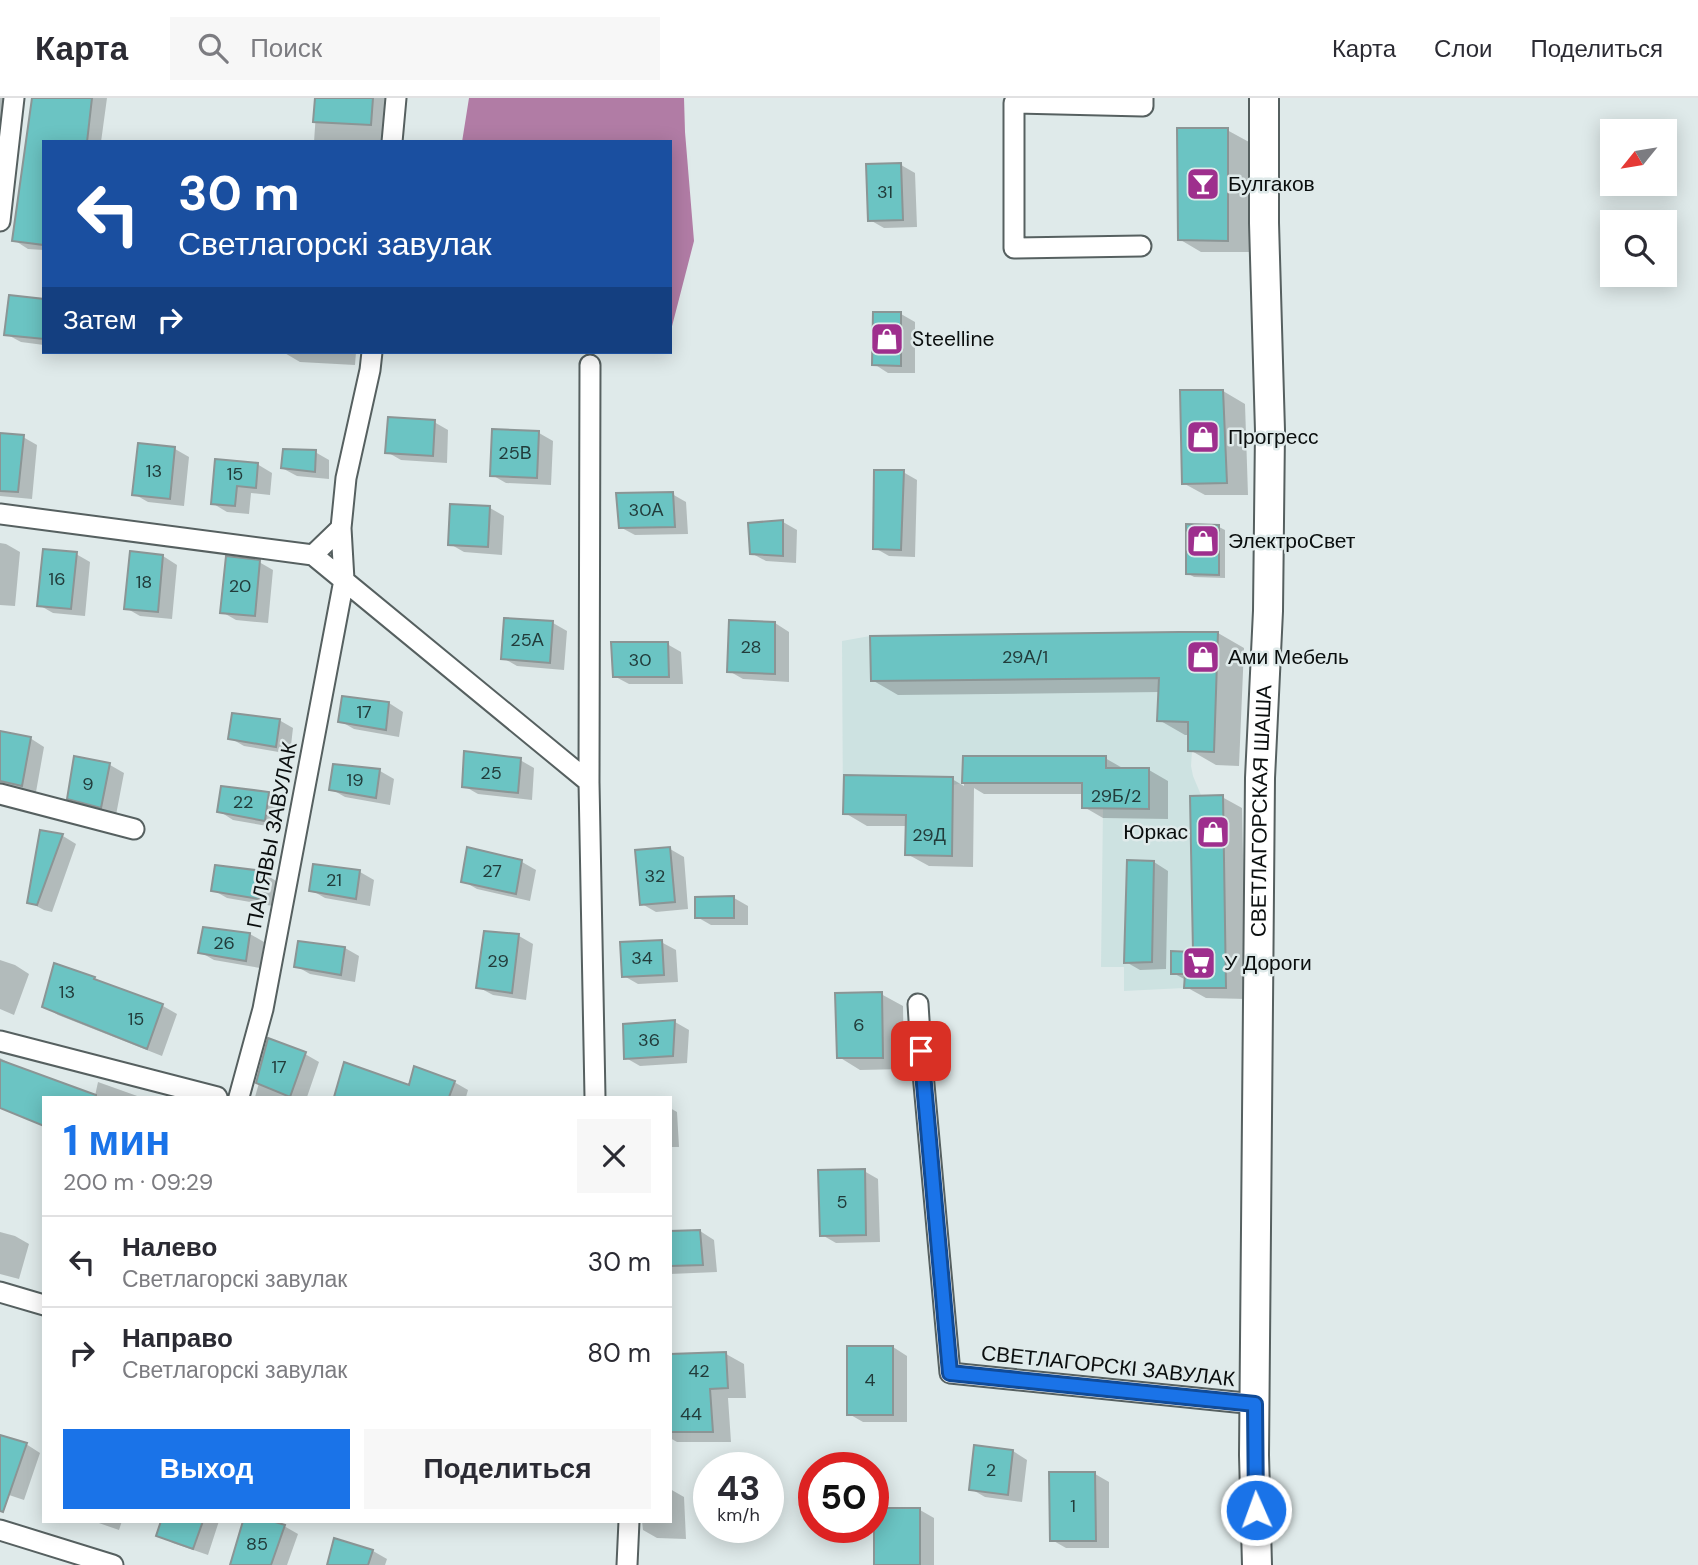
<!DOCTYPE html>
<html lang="ru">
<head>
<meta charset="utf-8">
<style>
	:root { --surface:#fff; --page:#f7f7f7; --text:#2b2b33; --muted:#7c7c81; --line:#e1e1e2; --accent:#1a73e8 }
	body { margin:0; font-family:"DM Sans",sans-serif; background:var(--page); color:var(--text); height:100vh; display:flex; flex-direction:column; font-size:26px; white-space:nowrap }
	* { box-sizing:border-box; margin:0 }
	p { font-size:23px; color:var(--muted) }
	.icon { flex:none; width:38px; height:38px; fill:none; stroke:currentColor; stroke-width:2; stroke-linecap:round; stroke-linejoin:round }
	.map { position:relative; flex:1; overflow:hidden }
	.panel { position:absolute; left:42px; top:998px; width:630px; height:427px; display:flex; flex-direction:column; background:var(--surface); border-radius:0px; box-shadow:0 4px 18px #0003 }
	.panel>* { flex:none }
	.banner { position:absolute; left:42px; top:42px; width:630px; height:214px; border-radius:0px; box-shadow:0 4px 18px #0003; background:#1a4fa0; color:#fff; overflow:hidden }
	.needle { width:46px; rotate:240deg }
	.tools { position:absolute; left:1600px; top:21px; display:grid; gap:14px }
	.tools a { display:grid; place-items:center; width:77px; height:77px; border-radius:0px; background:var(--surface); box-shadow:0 4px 18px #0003; font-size:35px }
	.speed { position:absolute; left:693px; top:1354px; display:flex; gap:14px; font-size:35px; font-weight:700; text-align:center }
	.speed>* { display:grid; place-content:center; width:91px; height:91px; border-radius:50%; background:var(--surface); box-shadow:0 4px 18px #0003; line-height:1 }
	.speed small { font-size:18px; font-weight:400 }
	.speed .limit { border:10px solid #d22; background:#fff; color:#111 }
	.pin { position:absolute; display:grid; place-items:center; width:60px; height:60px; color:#fff; margin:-30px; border-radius:14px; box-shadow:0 4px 10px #0006 }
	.me { position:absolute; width:77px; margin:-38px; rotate:358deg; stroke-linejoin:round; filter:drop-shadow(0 0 5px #0008) }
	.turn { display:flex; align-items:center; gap:24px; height:147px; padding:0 21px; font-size:32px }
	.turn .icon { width:91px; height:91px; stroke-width:2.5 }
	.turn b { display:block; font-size:49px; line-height:60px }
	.then { display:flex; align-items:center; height:66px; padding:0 21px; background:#0003; gap:14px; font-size:26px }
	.round { display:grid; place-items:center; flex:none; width:74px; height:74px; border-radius:0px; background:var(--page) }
	.summary { display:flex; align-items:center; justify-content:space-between; height:119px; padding:0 21px }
	h1 { font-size:42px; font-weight:700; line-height:52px; color:var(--accent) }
	.button { display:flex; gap:14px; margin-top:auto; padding:14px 21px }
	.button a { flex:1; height:80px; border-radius:0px; background:var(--accent); color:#fff; font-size:28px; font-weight:700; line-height:80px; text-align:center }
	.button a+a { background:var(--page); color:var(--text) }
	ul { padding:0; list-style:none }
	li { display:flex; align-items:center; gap:21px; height:91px; padding:0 21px; border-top:2px solid var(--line) }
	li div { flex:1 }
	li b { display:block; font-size:26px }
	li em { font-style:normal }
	header { display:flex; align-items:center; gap:42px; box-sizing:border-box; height:98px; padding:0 35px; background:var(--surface); border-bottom:2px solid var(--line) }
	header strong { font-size:33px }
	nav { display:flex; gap:38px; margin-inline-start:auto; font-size:24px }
	.search { width:490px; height:63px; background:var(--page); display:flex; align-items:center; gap:18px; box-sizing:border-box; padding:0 24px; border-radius:0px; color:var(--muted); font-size:26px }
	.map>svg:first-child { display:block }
	.built { fill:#cde2e1 }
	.water { fill:#b17ca5 }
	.shadow { fill:#0003 }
	.building { fill:#6bc4c3; stroke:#8b9595; stroke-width:2 }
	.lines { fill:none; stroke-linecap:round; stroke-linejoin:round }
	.minor-casing { stroke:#566060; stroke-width:23 }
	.secondary-casing { stroke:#566060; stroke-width:32 }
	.minor { stroke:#fff; stroke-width:19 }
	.secondary { stroke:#fff; stroke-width:28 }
	.route-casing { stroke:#114b97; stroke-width:18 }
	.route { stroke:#1a73e8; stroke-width:12 }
	.labels { text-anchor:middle; stroke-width:5; stroke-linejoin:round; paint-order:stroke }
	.number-label { font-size:18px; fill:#223c3b }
	.poi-label { font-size:21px; fill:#0a0e0e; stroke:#dfeaea; text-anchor:start }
	.street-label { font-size:21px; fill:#0a0e0e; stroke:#dfeaea }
</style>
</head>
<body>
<header>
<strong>Карта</strong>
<div class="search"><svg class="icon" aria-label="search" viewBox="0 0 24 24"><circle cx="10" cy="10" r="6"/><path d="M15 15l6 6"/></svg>Поиск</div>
<nav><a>Карта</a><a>Слои</a><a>Поделиться</a></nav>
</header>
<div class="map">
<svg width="1698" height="1467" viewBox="0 0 1698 1467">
	<rect width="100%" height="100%" fill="#dfeaea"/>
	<path class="built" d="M1218,534L1214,654L1192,653L1191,668L1193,678L1201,697H1223L1226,890H1184L1124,893V869H1101L1103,710H1082V685H963L953,687L905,757L906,717L843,716L842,543L870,538Z"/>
	<path class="water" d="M469,0H684L685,34L694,143L670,236V44H462Z"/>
	<path class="shadow" d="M0,0H5L2,26H0Z
		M33,0H107L101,44H44V152L28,151L14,142Z
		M317,0H389L388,36H382L381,44H314Z
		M1227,32L1249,44V154H1201L1179,141Z
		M901,67L915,75L917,129L884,130L870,122Z
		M44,203V247L21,244L6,236Z
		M901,216L915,224V275H888L874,266Z
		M283,254H356L355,267L300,264Z
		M1223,293L1245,306L1248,397H1205L1183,385Z
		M434,324L448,332L447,365L401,362L387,354Z
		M539,335L553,343L551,387L506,385L492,377Z
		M0,337L23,339L37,347L32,401L0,398Z
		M175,351L189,359L184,408L148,404L134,396Z
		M315,354L329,362V381L297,378L282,370Z
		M257,366L272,375L270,397L251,395L249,416L227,414L212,405Z
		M903,374L917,382L915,459L889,458L875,450Z
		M672,396L686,404L688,436L635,437L620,429Z
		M452,407L490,410L504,418L502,457L464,454L450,446Z
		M783,424L797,432L796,465L766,463L751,455Z
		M1219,429L1225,432V480L1194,479L1187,475Z
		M0,445L6,446L20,454L15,508L0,507Z
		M131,455L163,458L177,467L172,521L140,518L126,510Z
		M76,456L90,464L85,518L53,515L39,507Z
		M259,464L273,472L268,525L236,522L222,514Z
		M553,525L567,533L564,572L517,568L503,560Z
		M775,525L789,534V584L743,581L729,573Z
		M1218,535L1244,550L1239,668L1216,667L1190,652V637H1185L1159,622L1161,594L898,597L872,582Z
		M667,546L681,554L683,586H629L614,578Z
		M389,605L403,614L399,639L354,631L340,623Z
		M279,622L293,630L290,656L244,648L230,640Z
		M0,635L30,640L44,649L36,694L0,686Z
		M964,660H1105L1126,672H1149L1168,683V721L1103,720L1084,709V696H984L974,690L973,769L929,768L907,756V728H867L845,715L952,681L964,688Z
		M520,662L534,670L532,702L478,696L464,688Z
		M110,667L124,675L116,717L83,708L69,700Z
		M335,668L380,673L394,681L390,707L345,699L331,691Z
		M268,696L282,704L279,730L233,722L219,713Z
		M1222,699L1242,710L1246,901L1206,900L1186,889V882L1173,875L1195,856Z
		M42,734L63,738L76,746L52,814L44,812L29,804Z
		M670,751L684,759L688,811L656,814L642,806Z
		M522,764L536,772L530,803L477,791L463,783Z
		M1154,764L1168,773L1166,871L1140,872L1126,864Z
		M262,774L276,783L273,808L227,800L213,792Z
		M360,774L374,782L370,808L325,800L311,792Z
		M734,800L748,808V827H711L697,819Z
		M250,836L264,844L260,870L214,862L200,854Z
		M519,838L533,846L526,902L493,897L478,889Z
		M661,844L676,852L678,884L638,886L624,878Z
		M345,850L359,858L355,884L310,876L296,868Z
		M0,862L15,867L29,876L14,917L0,911Z
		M104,887L163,908L177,916L162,958L58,917L44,908Z
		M881,896L903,908L904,971L860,972L839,959Z
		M675,924L689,932L687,965L640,968L626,960Z
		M271,943L305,956L319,964L307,999H255Z
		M0,960L19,970L95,998L98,984L140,999H44V1028L0,1010Z
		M345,966L410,989L454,984L468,992L466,999H336Z
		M670,1010L677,1014L679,1049H670Z
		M864,1073L878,1081L880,1144L836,1145L822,1137Z
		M700,1133L714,1142L717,1174L670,1176V1134Z
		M0,1134L15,1138L29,1146L19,1181L0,1176Z
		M893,1249L907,1258V1324H863L849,1316Z
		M726,1256L744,1266L746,1300H728L731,1344H677L670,1340V1258Z
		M0,1339L26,1346L40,1355L24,1402L0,1394Z
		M1013,1353L1027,1362L1022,1404L985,1399L971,1391Z
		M1095,1376L1109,1384V1450H1066L1052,1442Z
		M670,1391L684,1399L686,1441L657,1440L643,1432L642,1423H670Z
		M920,1412L934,1420V1467H876Z
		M93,1423H122L119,1432Z
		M163,1423H219L208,1457L173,1445L158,1437Z
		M245,1423H266L284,1428L298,1436L287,1467H238L233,1464Z
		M336,1442L373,1453L387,1461L385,1467H328Z"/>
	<path class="building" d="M32,0H92L87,44H44V147L12,143Z
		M315,0H373L371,27L313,24Z
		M1177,30H1228V143L1178,142Z
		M901,65L903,122L868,123L866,66Z
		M9,197L44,201V241L4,237Z
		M873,214H901V268L872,267Z
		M1180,292H1223L1227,385L1182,386Z
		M388,319L435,322L433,358L385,355Z
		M492,331L539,333L537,380L490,378Z
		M0,335L24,337L18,394L0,393Z
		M138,345L175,349L170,401L132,397Z
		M283,351L316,352L315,374L281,370Z
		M215,361L258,365L256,390L237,388L235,408L211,406Z
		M874,372H904L901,452L873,451Z
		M673,394L675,429L619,430L616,395Z
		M450,406L490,408L488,449L448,447Z
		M783,422V458L750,456L748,425Z
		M1186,426L1219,427V477L1186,476Z
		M43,451L77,454L71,511L37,508Z
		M130,453L163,457L158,514L124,511Z
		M226,458L260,462L255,518L220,515Z
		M504,520L553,523L550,565L501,561Z
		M729,522L775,524V576L727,574Z
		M1179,534H1218L1214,654L1188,653V624L1157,623L1159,580L871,583L870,538Z
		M611,544H668L669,579H613Z
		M342,598L389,604L386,632L338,624Z
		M232,615L280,621L276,649L228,641Z
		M0,633L31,639L22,688L0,683Z
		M464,653L521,660L518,695L462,689Z
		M74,658L110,665L101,710L67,701Z
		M963,658H1106V670H1149V711L1082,710V685H962Z
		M333,666L380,671L376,700L329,692Z
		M844,677L953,679L952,758L905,757L906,717L843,716Z
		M221,688L269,694L265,723L217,714Z
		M1223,697L1226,890H1184L1185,876H1171V853L1193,854L1190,698Z
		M40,732L63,736L37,807L27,805Z
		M467,749L522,762L516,796L461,784Z
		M670,749L675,804L640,807L635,752Z
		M1127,762L1154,763L1152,864L1124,865Z
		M313,766L360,772L356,801L309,793Z
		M215,767L263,773L259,801L211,793Z
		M734,798V820H695V799Z
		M203,829L250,835L246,863L198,855Z
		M484,833L519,836L512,895L476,890Z
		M662,842L664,877L622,879L620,844Z
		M298,843L345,849L341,877L294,869Z
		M54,865L95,879L94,881L163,906L147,951L42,909Z
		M882,894L883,960H837L835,895Z
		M675,922L673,958L624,961L623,926Z
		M268,940L306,954L290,999L256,985Z
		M0,962L96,997V999H44V1028L0,1010Z
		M344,964L409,987L414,968L455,983L449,999H334Z
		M865,1071L866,1137L820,1138L818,1072Z
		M700,1132L703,1167L670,1168V1133Z
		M847,1248H893V1317H847Z
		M726,1254L728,1290L710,1291L713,1334H670V1256Z
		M0,1337L27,1345L3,1414L0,1413Z
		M974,1347L1013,1352L1008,1397L969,1392Z
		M1049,1374H1095L1096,1443H1050Z
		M874,1410H920V1467H874Z
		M161,1423H203L193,1451L156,1438Z
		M243,1423H272L285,1427L271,1467H230Z
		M334,1440L373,1452L368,1467H327Z"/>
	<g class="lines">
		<defs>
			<path id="minor" d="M392,44L396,0
				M0,123L14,0
				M1141,148L1014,150V5L1143,8V0
				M590,267L589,684L595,999
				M0,416L313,457L589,684
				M313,457L341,430L346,380L370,272L372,254
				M0,696L134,731
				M918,906L921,953L950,1275L1255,1306
				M0,943L217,999
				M239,999L263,911L344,482L341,430
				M0,1194L44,1207
				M0,1432L113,1467
				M627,1467L629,1423"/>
			<g id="secondary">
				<path id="s1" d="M1257,1467L1254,1357L1260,680L1268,513L1270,333L1264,125V0"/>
			</g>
		</defs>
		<use href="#minor" class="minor-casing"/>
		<use href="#secondary" class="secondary-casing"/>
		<use href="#minor" class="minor"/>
		<use href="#secondary" class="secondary"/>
	</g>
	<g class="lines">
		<defs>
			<path id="route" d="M921,953L950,1275L1255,1306L1256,1412"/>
		</defs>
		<use href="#route" class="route-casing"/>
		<use href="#route" class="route"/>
	</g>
	<defs>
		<symbol id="bar-square" viewBox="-11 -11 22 22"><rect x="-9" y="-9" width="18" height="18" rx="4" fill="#9e2f8d" stroke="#dfeaea"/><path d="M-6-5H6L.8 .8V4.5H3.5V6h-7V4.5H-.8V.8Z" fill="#fff"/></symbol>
		<symbol id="shop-square" viewBox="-11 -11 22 22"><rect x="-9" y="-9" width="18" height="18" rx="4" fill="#9e2f8d" stroke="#dfeaea"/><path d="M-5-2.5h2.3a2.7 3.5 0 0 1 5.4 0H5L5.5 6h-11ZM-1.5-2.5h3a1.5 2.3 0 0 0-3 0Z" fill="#fff"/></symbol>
		<symbol id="supermarket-square" viewBox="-11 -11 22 22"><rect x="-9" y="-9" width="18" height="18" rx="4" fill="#9e2f8d" stroke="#dfeaea"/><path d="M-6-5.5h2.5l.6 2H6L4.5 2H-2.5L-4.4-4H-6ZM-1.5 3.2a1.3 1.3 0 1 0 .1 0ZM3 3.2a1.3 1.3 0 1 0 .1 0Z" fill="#fff"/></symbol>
	</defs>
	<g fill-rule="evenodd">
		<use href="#bar-square" x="1184" y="67" width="38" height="38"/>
		<use href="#shop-square" x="868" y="222" width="38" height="38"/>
		<use href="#shop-square" x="1184" y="320" width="38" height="38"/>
		<use href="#shop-square" x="1184" y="424" width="38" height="38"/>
		<use href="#shop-square" x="1184" y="540" width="38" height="38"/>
		<use href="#shop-square" x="1194" y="715" width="38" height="38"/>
		<use href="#supermarket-square" x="1180" y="846" width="38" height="38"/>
	</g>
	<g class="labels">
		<g class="number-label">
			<text x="885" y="100">31</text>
			<text x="515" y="361">25В</text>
			<text x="154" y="379">13</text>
			<text x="235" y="382">15</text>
			<text x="646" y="418">30А</text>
			<text x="57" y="487">16</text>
			<text x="144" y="490">18</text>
			<text x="240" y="494">20</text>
			<text x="527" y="548">25А</text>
			<text x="751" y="555">28</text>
			<text x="1025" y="565">29А/1</text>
			<text x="640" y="568">30</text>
			<text x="364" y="620">17</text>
			<text x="491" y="681">25</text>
			<text x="355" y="688">19</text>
			<text x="88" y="692">9</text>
			<text x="1116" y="704">29Б/2</text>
			<text x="243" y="710">22</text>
			<text x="929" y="743">29Д</text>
			<text x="492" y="779">27</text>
			<text x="655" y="784">32</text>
			<text x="334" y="788">21</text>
			<text x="224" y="851">26</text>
			<text x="642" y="866">34</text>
			<text x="498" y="869">29</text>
			<text x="67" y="900">13</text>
			<text x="136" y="927">15</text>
			<text x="859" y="933">6</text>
			<text x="649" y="948">36</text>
			<text x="279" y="975">17</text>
			<text x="842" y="1110">5</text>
			<text x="699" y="1279">42</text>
			<text x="870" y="1288">4</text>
			<text x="691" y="1322">44</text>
			<text x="991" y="1378">2</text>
			<text x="1073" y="1414">1</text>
			<text x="257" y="1452">85</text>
		</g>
		<g class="poi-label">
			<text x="1228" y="93">Булгаков</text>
			<text x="912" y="248">Steelline</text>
			<text x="1228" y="346">Прогресс</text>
			<text x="1228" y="450">ЭлектроСвет</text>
			<text x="1228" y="566">Ами Мебель</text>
			<text x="1188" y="741" text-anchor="end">Юркас</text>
			<text x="1224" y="872">У Дороги</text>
		</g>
		<g class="street-label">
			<text dy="7" stroke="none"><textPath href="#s1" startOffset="754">СВЕТЛАГОРСКАЯ ШАША</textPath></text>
			<text transform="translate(272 737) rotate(-79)" y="7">ПАЛЯВЫ ЗАВУЛАК</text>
			<text transform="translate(1108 1268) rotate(6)" y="7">СВЕТЛАГОРСКІ ЗАВУЛАК</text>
		</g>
	</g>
</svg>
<div class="tools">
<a><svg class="needle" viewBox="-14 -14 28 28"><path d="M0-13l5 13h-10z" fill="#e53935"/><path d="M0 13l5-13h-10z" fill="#7c7c81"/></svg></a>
<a><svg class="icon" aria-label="search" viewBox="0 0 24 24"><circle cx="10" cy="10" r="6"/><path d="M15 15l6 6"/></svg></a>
</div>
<div class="speed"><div>43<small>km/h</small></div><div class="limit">50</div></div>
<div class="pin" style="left:921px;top:953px;background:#d93025"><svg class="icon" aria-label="arrive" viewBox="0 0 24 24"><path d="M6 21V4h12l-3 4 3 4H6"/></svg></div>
<svg class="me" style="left:1256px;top:1412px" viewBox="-20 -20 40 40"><circle r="17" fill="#1a73e8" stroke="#fff" stroke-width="3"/><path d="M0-11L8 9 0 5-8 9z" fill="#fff"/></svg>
<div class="banner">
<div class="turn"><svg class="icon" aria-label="left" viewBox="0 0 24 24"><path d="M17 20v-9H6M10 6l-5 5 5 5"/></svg><div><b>30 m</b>Светлагорскі завулак</div></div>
<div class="then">Затем<svg class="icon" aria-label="right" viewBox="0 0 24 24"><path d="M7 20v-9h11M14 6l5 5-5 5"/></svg></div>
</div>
<section class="panel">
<div class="summary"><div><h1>1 мин</h1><p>200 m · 09:29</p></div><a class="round"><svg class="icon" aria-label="close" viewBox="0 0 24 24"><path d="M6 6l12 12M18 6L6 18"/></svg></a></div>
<ul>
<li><svg class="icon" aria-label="left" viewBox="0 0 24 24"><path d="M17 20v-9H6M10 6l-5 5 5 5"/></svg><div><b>Налево</b><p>Светлагорскі завулак</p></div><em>30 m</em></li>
<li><svg class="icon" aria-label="right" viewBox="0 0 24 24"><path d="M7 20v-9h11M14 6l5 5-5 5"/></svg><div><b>Направо</b><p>Светлагорскі завулак</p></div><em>80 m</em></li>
</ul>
<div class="button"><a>Выход</a><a>Поделиться</a></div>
</section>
</div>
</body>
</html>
